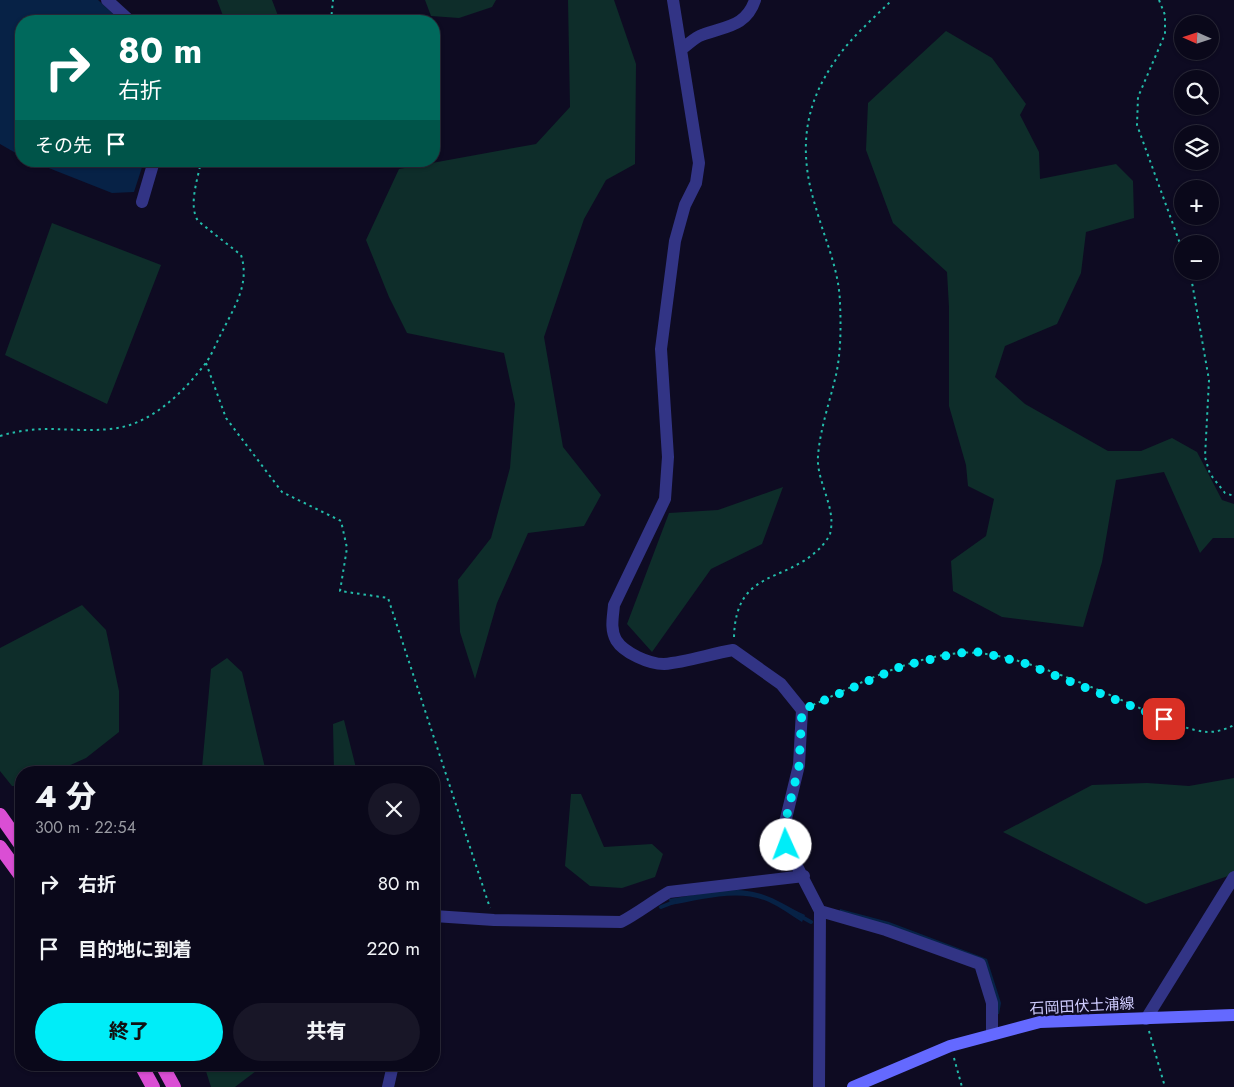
<!DOCTYPE html>
<html lang="ja">
<head>
<meta charset="utf-8">
<style>
	:root { --surface:#0a081a; --page:#181627; --text:#f1f3f6; --muted:#999aa2; --line:#2a2939; --accent:#00edf8 }
	body { margin:0; font-family:Jost,"Noto Sans JP",sans-serif; background:var(--page); color:var(--text); height:100vh; display:flex; flex-direction:column; font-size:19px; white-space:nowrap }
	* { box-sizing:border-box; margin:0 }
	p { font-size:16px; color:var(--muted) }
	.icon { flex:none; width:28px; height:28px; fill:none; stroke:currentColor; stroke-width:2; stroke-linecap:round; stroke-linejoin:round }
	.map { position:relative; flex:1; overflow:hidden }
	.panel { position:absolute; left:15px; top:766px; width:425px; height:305px; display:flex; flex-direction:column; background:var(--surface); border-radius:20px; box-shadow:0 1px 4px #0004,0 0 0 1px var(--line) }
	.panel>* { flex:none }
	.banner { position:absolute; left:15px; top:15px; width:425px; height:152px; border-radius:20px; box-shadow:0 1px 4px #0004,0 0 0 1px var(--line); background:#00695c; color:#fff; overflow:hidden }
	.needle { width:32px; rotate:273deg }
	.fabs { position:absolute; left:1174px; top:15px; display:grid; gap:10px }
	.fabs a { display:grid; place-items:center; width:45px; height:45px; border-radius:50%; background:var(--surface); box-shadow:0 1px 4px #0004,0 0 0 1px var(--line); font-size:25px }
	.pin { position:absolute; display:grid; place-items:center; width:42px; height:42px; color:#fff; margin:-21px; border-radius:10px; box-shadow:0 2px 8px #0006 }
	.me { position:absolute; width:55px; margin:-28px; rotate:358deg; stroke-linejoin:round; filter:drop-shadow(0 0 4px #0008) }
	.turn { display:flex; align-items:center; gap:18px; height:105px; padding:0 20px; font-size:22px }
	.turn .icon { width:65px; height:65px; stroke-width:2.5 }
	.turn b { display:block; font-size:35px; line-height:42px }
	.then { display:flex; align-items:center; height:48px; padding:0 20px; background:#0003; gap:10px; font-size:19px }
	.round { display:grid; place-items:center; flex:none; width:52px; height:52px; border-radius:26px; background:var(--page) }
	.overview { display:flex; align-items:center; justify-content:space-between; height:85px; padding:0 20px }
	h1 { font-size:30px; font-weight:800; line-height:38px }
	.cta { display:flex; gap:10px; margin-top:auto; padding:10px 20px }
	.cta a { flex:1; height:58px; border-radius:30px; background:var(--accent); color:#111; font-size:20px; font-weight:800; line-height:58px; text-align:center }
	.cta a+a { background:var(--page); color:var(--text) }
	ul { padding:0; list-style:none }
	li { display:flex; align-items:center; gap:15px; height:65px; padding:0 20px }
	li div { flex:1 }
	li b { display:block; font-size:19px }
	li em { font-style:normal }
	.map>svg:first-child { display:block }
	.green { fill:#0e2d2a }
	.water { fill:#072246 }
	.lines { fill:none; stroke-linecap:round; stroke-linejoin:round }
	.stream { stroke:#072246; stroke-width:4 }
	.path { stroke:#23bcaa; stroke-width:2; stroke-dasharray:2.5 4; stroke-linecap:butt }
	.minor { stroke:#323485; stroke-width:12 }
	.secondary { stroke:#6469ff; stroke-width:12 }
	.trunk { stroke:#da4ed4; stroke-width:14 }
	.route { stroke:#00edf8; stroke-width:9; stroke-dasharray:0 16.2 }
	.labels { text-anchor:middle; stroke-width:4.5; stroke-linejoin:round; paint-order:stroke }
	.street-label { font-size:15px; fill:#d0cdff; stroke:#0e0b22 }
</style>
</head>
<body>
<div class="map">
<svg width="1234" height="1087" viewBox="0 0 1234 1087">
	<rect width="100%" height="100%" fill="#0e0b22"/>
	<path class="green" d="M217,0H272L280,21H225Z
		M425,0H496L492,7L459,18L431,16Z
		M568,0H614L636,64L635,164L606,180L584,219L544,337L563,447L601,495L584,526L528,533L497,603L475,679L460,632L458,580L491,538L510,468L515,404L504,353L407,333L389,297L366,240L399,169L536,144L570,107Z
		M946,31L992,58L1026,104L1020,115L1039,152L1040,179L1116,164L1133,181L1134,218L1086,232L1081,273L1057,324L1005,346L995,377L1025,404L1108,451H1141L1172,438L1197,452L1222,500L1234,504V538H1213L1200,553L1164,472L1116,480L1102,562L1083,627L1002,617L953,591L951,561L986,536L994,499L968,486L966,465L949,406V307L947,272L893,223L866,150L868,103Z
		M52,223L161,265L107,404L5,355Z
		M783,487L762,544L711,569L652,652L627,624L669,513L718,510Z
		M82,605L106,630L119,691V732L86,758L55,772H21V786H12L0,771V648Z
		M227,658L242,672L266,772H197L202,768L211,669Z
		M344,720L357,772H334L333,724Z
		M1234,778V874L1146,904L1003,832L1092,785L1147,783L1189,786Z
		M571,794H581L604,847L652,844L663,854L655,877L622,888L590,886L565,866Z
		M204,1065H264L235,1087H211Z
		M321,1065H364L360,1071Z"/>
	<path class="water" d="M0,0H98L121,21H21V156L0,144Z
		M31,161H144L134,192L112,193Z
		M738,890C769,892 779,903 805,915L802,922C791,915 780,907 769,902C739,888 701,900 670,905L669,899L717,891Z
		M840,909L889,922L987,959L1001,1003L999,1014H994L982,962L839,915Z"/>
	<g class="lines">
		<path class="stream" d="M661,907L674,902
			M800,916L811,922"/>
		<path class="path" d="M1159,0L1165,15V34L1138,97L1137,125L1182,249
			M331,21L333,0
			M1190,271L1209,380L1205,457L1210,474L1225,493L1234,496
			M206,363L226,418L282,492L341,521L347,548L340,591L388,598L490,908
			M0,436C42,423 70,433 110,429C149,426 182,394 205,364C212,355 217,341 223,330C235,306 250,283 241,255L198,221C188,205 198,179 201,161
			M734,637C736,569 783,584 819,549C823,545 828,539 830,534C837,507 816,482 818,456C820,429 830,401 836,375C841,352 841,326 840,303C839,269 825,240 816,208C799,155 802,108 835,61C850,38 873,19 892,0
			M813,705C858,684 908,658 959,653C1015,647 1126,703 1180,726C1202,732 1212,736 1234,725
			M1149,1031L1165,1087
			M954,1058L962,1087"/>
		<path class="minor" d="M107,0L130,21
			M673,0L699,163L696,183L685,205L675,241L661,349L668,457L665,499L614,605C613,617 610,629 616,640C624,653 649,664 664,664C687,662 710,654 733,650L781,684L802,710L799,765L783,831L786,845L820,911L819,1087
			M683,48C689,44 695,37 702,35C725,26 746,27 755,0
			M142,202L154,161
			M820,911L886,930L980,964L992,1003V1033
			M434,916L494,920L621,922C638,913 653,901 669,892L804,876
			M1146,1019L1234,877
			M388,1087L393,1065"/>
		<path class="secondary" d="M853,1087L950,1046L1040,1022L1234,1015"/>
		<path class="trunk" d="M0,815L21,845
			M0,847L21,876
			M141,1065L153,1087
			M162,1065L174,1087"/>
	</g>
	<g class="lines">
		<path class="route" d="M786,845L783,831L799,766L802,710L902,666L958,653L980,652L1024,663L1164,719"/>
	</g>
	<g class="labels">
		<g class="street-label">
			<text transform="translate(1082 1006) rotate(-3)" y="5">石岡田伏土浦線</text>
		</g>
	</g>
</svg>
<div class="fabs">
<a><svg class="needle" viewBox="-14 -14 28 28"><path d="M0-13l5 13h-10z" fill="#e53935"/><path d="M0 13l5-13h-10z" fill="#999aa2"/></svg></a>
<a><svg class="icon" aria-label="search" viewBox="0 0 24 24"><circle cx="10" cy="10" r="6"/><path d="M15 15l6 6"/></svg></a>
<a><svg class="icon" aria-label="layers" viewBox="0 0 24 24"><path d="M12 4l9 5-9 5-9-5zM3 14l9 5 9-5"/></svg></a>
<a>+</a>
<a>−</a>
</div>
<div class="pin" style="left:1164px;top:719px;background:#d93025"><svg class="icon" aria-label="arrive" viewBox="0 0 24 24"><path d="M6 21V4h12l-3 4 3 4H6"/></svg></div>
<svg class="me" style="left:786px;top:845px" viewBox="-20 -20 40 40"><circle r="19" fill="#fff"/><path d="M0-13L10 11 0 6-10 11z" fill="#00edf8"/></svg>
<div class="banner">
<div class="turn"><svg class="icon" aria-label="right" viewBox="0 0 24 24"><path d="M7 20v-9h11M14 6l5 5-5 5"/></svg><div><b>80 m</b>右折</div></div>
<div class="then">その先<svg class="icon" aria-label="arrive" viewBox="0 0 24 24"><path d="M6 21V4h12l-3 4 3 4H6"/></svg></div>
</div>
<section class="panel">
<div class="overview"><div><h1>4 分</h1><p>300 m · 22:54</p></div><a class="round"><svg class="icon" aria-label="close" viewBox="0 0 24 24"><path d="M6 6l12 12M18 6L6 18"/></svg></a></div>
<ul>
<li><svg class="icon" aria-label="right" viewBox="0 0 24 24"><path d="M7 20v-9h11M14 6l5 5-5 5"/></svg><div><b>右折</b></div><em>80 m</em></li>
<li><svg class="icon" aria-label="arrive" viewBox="0 0 24 24"><path d="M6 21V4h12l-3 4 3 4H6"/></svg><div><b>目的地に到着</b></div><em>220 m</em></li>
</ul>
<div class="cta"><a>終了</a><a>共有</a></div>
</section>
</div>
</body>
</html>
